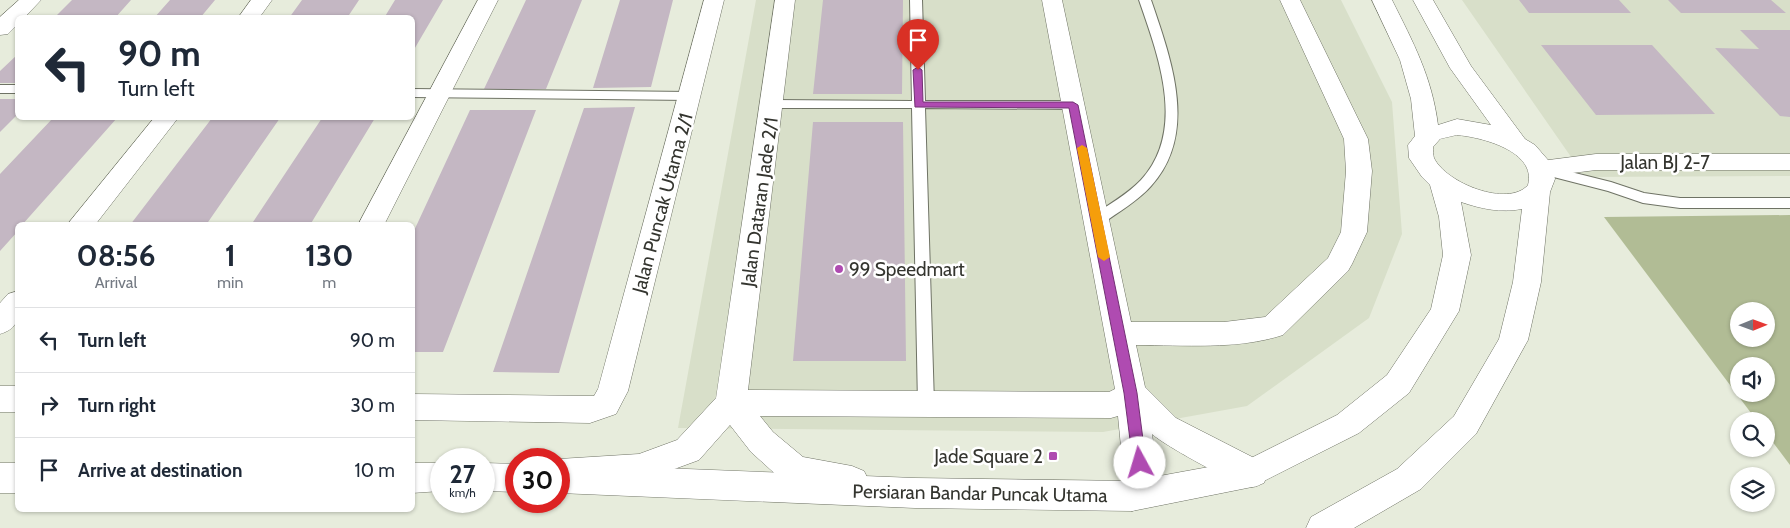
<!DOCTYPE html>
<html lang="en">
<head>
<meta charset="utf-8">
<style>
	:root { --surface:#fff; --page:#f6f6f7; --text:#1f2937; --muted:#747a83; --line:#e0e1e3 }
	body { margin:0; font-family:Cabin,sans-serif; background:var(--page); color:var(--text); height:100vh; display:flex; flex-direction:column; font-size:19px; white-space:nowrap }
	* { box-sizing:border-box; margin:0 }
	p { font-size:16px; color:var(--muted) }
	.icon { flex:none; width:28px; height:28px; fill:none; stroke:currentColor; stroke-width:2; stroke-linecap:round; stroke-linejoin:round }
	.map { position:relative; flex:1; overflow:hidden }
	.sheet { position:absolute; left:15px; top:222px; width:400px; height:290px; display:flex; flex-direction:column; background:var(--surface); border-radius:8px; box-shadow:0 1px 4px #0004 }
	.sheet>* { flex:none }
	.guide { position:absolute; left:15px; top:15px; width:400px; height:105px; border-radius:8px; box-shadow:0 1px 4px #0004; background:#fff; color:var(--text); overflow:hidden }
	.needle { width:32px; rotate:89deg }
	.fabs { position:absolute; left:1730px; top:302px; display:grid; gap:10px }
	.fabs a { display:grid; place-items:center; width:45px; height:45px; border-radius:50%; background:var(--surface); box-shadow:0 1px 4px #0004; font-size:25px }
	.speed { position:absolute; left:430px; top:448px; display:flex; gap:10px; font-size:25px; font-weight:700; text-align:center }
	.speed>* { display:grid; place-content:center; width:65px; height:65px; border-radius:50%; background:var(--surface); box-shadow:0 1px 4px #0004; line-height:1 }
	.speed small { font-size:12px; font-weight:400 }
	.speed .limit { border:8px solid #d22; background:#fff; color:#111 }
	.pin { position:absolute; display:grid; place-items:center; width:42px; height:42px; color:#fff; margin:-51px -21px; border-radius:50% 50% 50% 0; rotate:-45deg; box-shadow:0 0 5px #0007 }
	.pin .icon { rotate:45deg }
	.me { position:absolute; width:55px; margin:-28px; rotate:354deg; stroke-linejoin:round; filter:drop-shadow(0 0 4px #0008) }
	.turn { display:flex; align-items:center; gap:18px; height:105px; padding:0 20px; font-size:22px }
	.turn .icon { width:65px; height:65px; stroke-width:2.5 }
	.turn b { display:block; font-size:35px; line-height:42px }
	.eta { display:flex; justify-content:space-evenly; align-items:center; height:85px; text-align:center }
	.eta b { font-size:30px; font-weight:700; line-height:35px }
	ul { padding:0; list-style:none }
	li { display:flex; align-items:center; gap:15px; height:65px; padding:0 20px; border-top:1px solid var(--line) }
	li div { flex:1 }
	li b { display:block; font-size:19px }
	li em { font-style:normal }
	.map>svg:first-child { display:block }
	.built { fill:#d8dfc9 }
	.forest { fill:#b1bc95; fill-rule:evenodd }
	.building { fill:#c4b7c3 }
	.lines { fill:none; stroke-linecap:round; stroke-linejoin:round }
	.lane-casing { stroke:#6f7365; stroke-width:2 }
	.street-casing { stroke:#6f7365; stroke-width:1 }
	.secondary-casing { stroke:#6f7365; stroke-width:1 }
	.lane { fill:#fff; fill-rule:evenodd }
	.street { fill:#fff; fill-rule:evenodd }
	.secondary { fill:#fff; fill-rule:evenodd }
	.route { fill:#af4bb1; stroke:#723173 }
	.slow { fill:#f59e0b }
	.poi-dot { fill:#af4bb1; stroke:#fff; stroke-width:2 }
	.labels { text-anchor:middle; stroke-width:5; stroke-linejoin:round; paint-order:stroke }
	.street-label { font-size:19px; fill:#34352f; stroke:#fff }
	.poi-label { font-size:19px; fill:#34352f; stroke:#fff; text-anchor:start }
</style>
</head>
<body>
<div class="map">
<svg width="1790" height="528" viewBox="0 0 1790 528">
	<rect width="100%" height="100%" fill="#e7ecdc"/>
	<path class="built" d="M756,0H1341L1392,102L1402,234L1369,318L1247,406L1103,432L678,428Z
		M1462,0H1790V176L1585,177Z"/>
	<path class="forest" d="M1790,215V465L1766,433V421H1757L1604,217ZM1739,311H1766V339H1739ZM1739,366H1766V394H1739Z"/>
	<path class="building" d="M72,0H131L115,18H54Z
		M170,0H215L200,18H154Z
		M302,0H359L347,18H289Z
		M395,0H443L412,53V18H384Z
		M526,0H582L546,89H484Z
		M620,0H673L651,87L593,88Z
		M823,0H903L902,94H813Z
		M1519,0H1619L1631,13H1529Z
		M1668,0H1771L1786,13H1681Z
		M1740,30H1790V117L1780,116L1715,48L1759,49Z
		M1541,45H1652L1715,114L1596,115Z
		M18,54V83H0V71Z
		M0,99H18V114L0,132Z
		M635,107L559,373L493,372L584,108Z
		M470,110H536L443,352H412V235Z
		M53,118H117L22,225H18V231L0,251V174Z
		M212,118H280L206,225H130Z
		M322,118H375L310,225H251Z
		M813,122H903L906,361H793Z"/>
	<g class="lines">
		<defs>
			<path id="lane" d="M910,0H922L925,101H1073L1079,105L1073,109L925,108L934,404L932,409L926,411L920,409L918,404L912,108H772L766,104L772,100L912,101Z
				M1139,0H1151C1171,59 1199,133 1151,186C1138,201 1118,212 1102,224H1092L1090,220L1092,216C1108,205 1128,194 1141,180C1187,130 1158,55 1139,0Z
				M0,85H18V93H0Z
				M412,89L690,92L696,96L690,100L412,97Z
				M1543,165L1611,182L1644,193L1680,198H1790V208H1680L1643,203L1608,191L1538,173L1536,170L1538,167Z"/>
			<path id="street" d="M19,0H41L24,18H18V24L8,34L0,35V17Z
				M251,0H272L259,18H238Z
				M478,0H498L384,225H358Z
				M704,0H724L628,391L616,414L590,423L412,420V394L594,396L598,389Z
				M775,0H795L748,390L1109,392L1115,389L1042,0H1062L1131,322H1224L1265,317L1328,258L1341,232L1346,171L1344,139L1280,0H1300L1368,139L1372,171L1367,232L1352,264L1348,271L1283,335C1237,350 1184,345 1136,345L1145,387L1176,418L1264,463L1268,473L1264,483C1261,484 1256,487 1253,487C1241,488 1162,444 1152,434L1158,479L1144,507L1132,511L1120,507L1115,496L1124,478L1118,416L1111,418L760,416L773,432L803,457L852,466L864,471L869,481L864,491L852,496L794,484L782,480L751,452L730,425L699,460L639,482L559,487V459L639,454L677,440L716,398Z
				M154,118H178L95,225H67Z
				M1596,154H1790V170H1596L1541,177L1532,175L1528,169L1532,163L1541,161Z
				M18,291C18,312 23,327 0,334V303L8,294Z
				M0,386H18V412H0Z"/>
			<path id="secondary" d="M1372,0H1392C1413,42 1432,77 1438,125L1457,119L1491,125L1450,68L1413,0H1433L1471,66L1525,139L1535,145L1548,160L1553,170L1555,179L1550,192L1541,282L1528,340L1476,434L1421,489L1354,528H1306L1311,517L1397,469L1454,416L1499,339L1513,282L1522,209C1500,213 1482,209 1461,202L1471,255L1459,311L1409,393L1359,433L1252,487L1132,511L915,508L559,493V464L915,478L1132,481L1247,460L1337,415L1387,375L1431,309L1443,255L1439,217L1430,185L1422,177L1409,158L1408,145L1415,136L1411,99L1400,60ZM1457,135C1481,137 1537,151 1528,185C1508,208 1446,183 1434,158C1433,155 1433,150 1433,147L1440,139Z
				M0,463H18V493H0Z
				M412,463H441V491L412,493Z
				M484,463L516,464V492L484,491Z"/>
		</defs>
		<use href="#lane" class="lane-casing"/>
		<use href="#street" class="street-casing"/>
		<use href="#secondary" class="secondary-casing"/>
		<use href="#lane" class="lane"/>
		<use href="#street" class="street"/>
		<use href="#secondary" class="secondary"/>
	</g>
	<path class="route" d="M918,67L922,70L923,102H1073L1078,105L1137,393L1146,463L1144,467L1140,469L1135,467L1133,463L1124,393L1069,108L915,107L913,70Z"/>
	<path class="slow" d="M1082,145L1087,148L1110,257L1104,261L1098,257L1077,148Z"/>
	<g class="poi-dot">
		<circle cx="839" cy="269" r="5"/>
		<rect x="1048" y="451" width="10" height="10" rx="2.5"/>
	</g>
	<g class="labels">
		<g class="street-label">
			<text x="1665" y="169">Jalan BJ 2-7</text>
			<text transform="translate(759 202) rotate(-82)" y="7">Jalan Dataran Jade 2/1</text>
			<text transform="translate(662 203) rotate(-75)" y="7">Jalan Puncak Utama 2/1</text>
			<text transform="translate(980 493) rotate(1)" y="7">Persiaran Bandar Puncak Utama</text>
		</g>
		<g class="poi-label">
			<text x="849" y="276">99 Speedmart</text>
			<text x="1043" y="463" text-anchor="end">Jade Square 2</text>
		</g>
	</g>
</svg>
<div class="fabs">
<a><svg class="needle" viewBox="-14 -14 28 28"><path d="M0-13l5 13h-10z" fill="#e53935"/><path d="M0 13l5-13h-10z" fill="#747a83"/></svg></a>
<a><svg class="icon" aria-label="sound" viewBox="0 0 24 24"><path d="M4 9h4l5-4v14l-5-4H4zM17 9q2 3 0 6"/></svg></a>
<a><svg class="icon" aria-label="search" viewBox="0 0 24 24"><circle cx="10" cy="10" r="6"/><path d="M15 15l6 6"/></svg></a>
<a><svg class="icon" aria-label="layers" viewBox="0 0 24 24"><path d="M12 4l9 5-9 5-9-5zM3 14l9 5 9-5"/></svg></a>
</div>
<div class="speed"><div>27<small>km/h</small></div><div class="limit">30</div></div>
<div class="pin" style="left:918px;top:70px;background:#d93025"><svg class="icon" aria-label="arrive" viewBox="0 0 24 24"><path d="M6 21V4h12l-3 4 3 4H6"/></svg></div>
<svg class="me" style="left:1140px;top:463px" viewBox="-20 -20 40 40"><circle r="19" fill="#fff"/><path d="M0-13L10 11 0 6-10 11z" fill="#af4bb1"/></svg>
<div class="guide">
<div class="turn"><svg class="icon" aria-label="left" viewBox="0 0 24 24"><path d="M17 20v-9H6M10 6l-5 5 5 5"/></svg><div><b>90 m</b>Turn left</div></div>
</div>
<section class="sheet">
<div class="eta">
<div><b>08:56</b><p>Arrival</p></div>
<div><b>1</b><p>min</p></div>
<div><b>130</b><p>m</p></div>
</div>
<ul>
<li><svg class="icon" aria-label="left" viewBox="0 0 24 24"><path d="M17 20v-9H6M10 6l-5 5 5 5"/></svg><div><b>Turn left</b></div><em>90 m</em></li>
<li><svg class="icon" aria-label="right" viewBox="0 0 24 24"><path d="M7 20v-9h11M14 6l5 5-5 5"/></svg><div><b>Turn right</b></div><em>30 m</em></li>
<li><svg class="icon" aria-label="arrive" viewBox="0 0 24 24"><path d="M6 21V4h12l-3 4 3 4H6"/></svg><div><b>Arrive at destination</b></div><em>10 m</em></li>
</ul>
</section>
</div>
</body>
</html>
